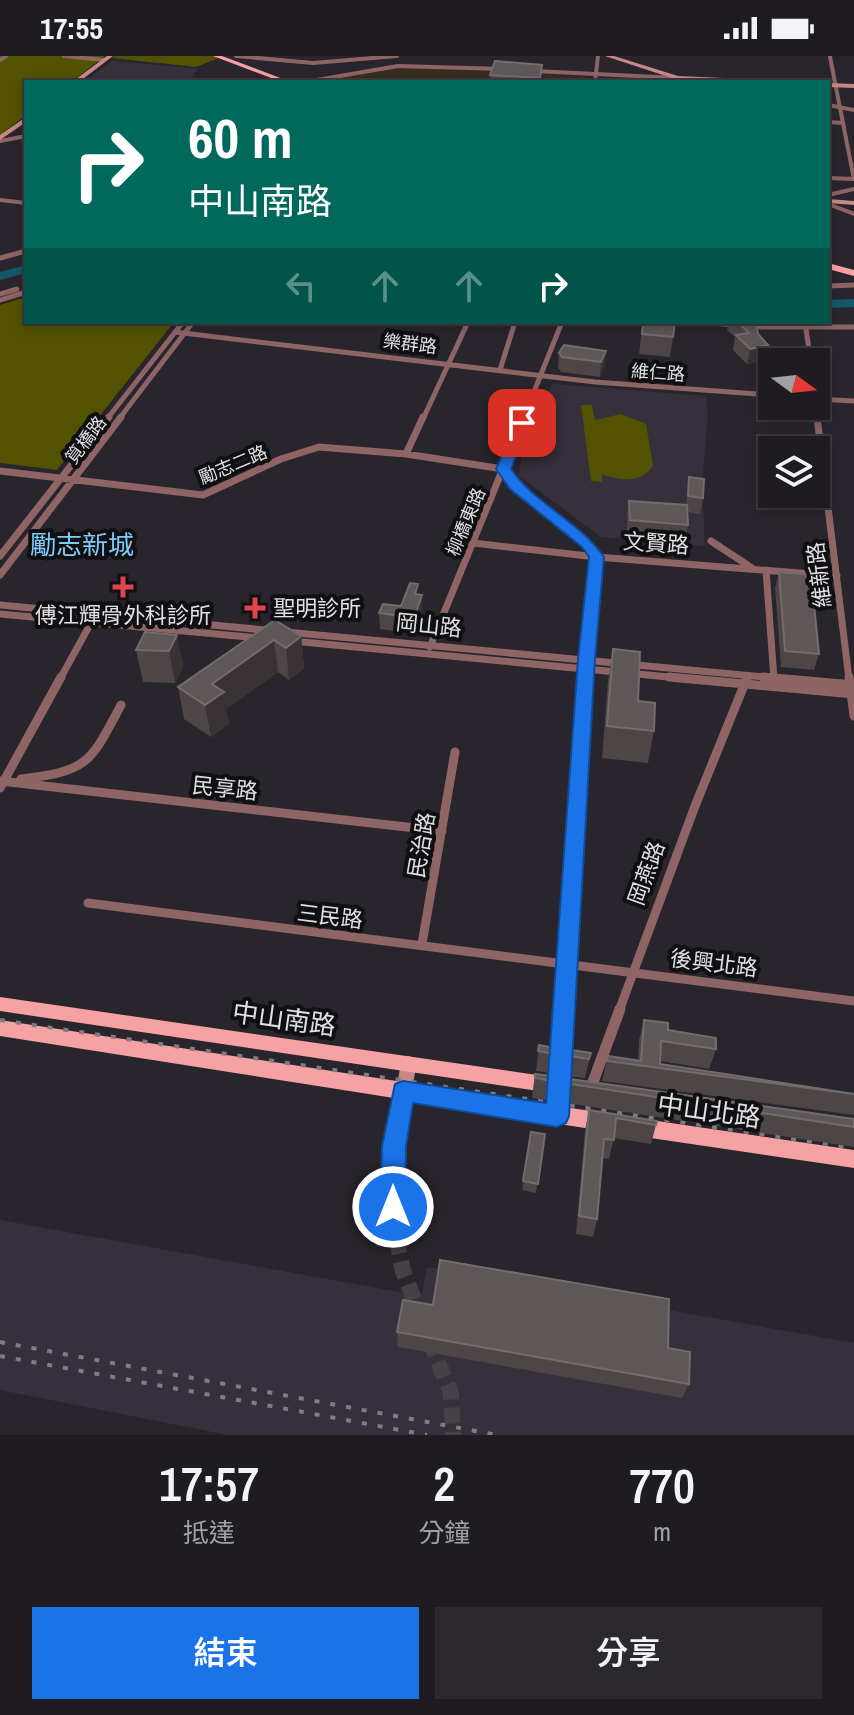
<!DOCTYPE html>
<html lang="zh-TW">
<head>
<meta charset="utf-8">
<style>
	:root { --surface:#1f1c21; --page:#2c292e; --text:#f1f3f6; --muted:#a1a1a5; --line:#3c3a3f; --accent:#1a73e8 }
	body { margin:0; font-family:"Archivo Narrow","Noto Sans TC",sans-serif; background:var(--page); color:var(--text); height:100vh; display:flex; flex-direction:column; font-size:30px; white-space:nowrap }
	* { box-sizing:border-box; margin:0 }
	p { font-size:26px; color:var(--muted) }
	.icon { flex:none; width:44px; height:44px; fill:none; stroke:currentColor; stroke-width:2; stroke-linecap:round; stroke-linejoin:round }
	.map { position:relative; height:1379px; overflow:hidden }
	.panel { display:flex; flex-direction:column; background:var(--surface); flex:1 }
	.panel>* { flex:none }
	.banner { position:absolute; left:24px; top:24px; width:806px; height:244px; border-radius:0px; box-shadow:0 4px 12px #0003,0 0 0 2px var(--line); background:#00695c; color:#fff; overflow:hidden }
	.needle { width:52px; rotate:105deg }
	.fabs { position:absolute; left:758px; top:292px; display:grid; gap:16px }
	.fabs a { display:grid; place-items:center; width:72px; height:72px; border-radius:0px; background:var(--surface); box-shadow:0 4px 12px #0003,0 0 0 2px var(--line); font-size:40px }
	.pin { position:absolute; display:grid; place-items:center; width:68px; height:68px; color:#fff; margin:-34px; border-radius:16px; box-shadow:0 4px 12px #0006 }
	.me { position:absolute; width:88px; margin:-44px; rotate:0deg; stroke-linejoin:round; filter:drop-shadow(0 0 6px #0008) }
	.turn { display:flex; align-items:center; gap:28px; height:168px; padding:0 32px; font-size:36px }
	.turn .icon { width:104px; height:104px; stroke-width:2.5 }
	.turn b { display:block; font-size:56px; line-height:68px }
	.lanes { display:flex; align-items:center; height:76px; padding:0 32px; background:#0003; justify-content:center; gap:40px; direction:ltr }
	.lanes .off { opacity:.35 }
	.eta { display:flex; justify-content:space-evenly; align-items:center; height:136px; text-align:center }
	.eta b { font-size:48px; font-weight:600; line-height:56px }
	.cta { display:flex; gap:16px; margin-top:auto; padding:16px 32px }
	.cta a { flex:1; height:92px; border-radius:0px; background:var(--accent); color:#fff; font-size:32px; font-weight:600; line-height:92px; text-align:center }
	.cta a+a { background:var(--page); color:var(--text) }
	.status { display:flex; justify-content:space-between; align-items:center; height:56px; padding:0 40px; background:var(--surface); direction:ltr }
	.status svg { height:22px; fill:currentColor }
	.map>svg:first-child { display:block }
	.built { fill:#36303c }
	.medical { fill:#352d1d }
	.green { fill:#525200 }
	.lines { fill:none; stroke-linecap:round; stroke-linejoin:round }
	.river { fill:#14576b; fill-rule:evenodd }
	.secondary-tunnel { stroke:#454147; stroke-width:16; stroke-dasharray:16 8; stroke-linecap:butt }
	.street-far4 { stroke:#8e6465; stroke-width:4 }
	.street-far3 { stroke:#8e6465; stroke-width:5 }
	.street-far2 { stroke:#8e6465; stroke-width:7 }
	.street-far1 { stroke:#8e6465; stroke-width:9 }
	.street { stroke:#8e6465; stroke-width:11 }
	.secondary { fill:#c88788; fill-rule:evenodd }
	.primary { fill:#f6a1a3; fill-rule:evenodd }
	.rail { stroke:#807d82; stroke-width:4; stroke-dasharray:5 11; stroke-linecap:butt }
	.wall { fill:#4e4646 }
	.shaded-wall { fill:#393234 }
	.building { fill:#5e5757; stroke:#726c6d; stroke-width:2 }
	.route { fill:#1a73e8; stroke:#114b97; stroke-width:2 }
	.health-dot { fill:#e0444e; stroke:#100f12; stroke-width:3 }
	.labels { text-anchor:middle; stroke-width:8; stroke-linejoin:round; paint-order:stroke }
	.far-street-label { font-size:18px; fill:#e1dfe3; stroke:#100f12 }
	.street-label { font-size:22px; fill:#e1dfe3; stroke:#100f12 }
	.poi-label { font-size:22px; fill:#e1dfe3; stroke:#100f12; text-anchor:start }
	.quarter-label { font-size:26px; fill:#7eccf9; stroke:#100f12 }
	.near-street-label { font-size:26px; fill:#e1dfe3; stroke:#100f12 }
</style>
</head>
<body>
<div class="status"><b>17:55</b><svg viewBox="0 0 49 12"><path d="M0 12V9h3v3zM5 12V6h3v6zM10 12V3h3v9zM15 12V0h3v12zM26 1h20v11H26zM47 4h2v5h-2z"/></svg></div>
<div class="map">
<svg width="854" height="1379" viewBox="0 0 854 1379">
	<rect width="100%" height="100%" fill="#29252c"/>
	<path class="built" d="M112,5L147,8L198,13L189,26H84Z
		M552,328L706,340L708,358L702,428L705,490L601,481L519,420L523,386Z
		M0,1164L421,1240L427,1211L854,1287V1379H228L0,1334Z"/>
	<path class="medical" d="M423,11L534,18L587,20L585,26H317L389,13Z"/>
	<path class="green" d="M0,0H105L71,26H26V59L0,79Z
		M115,0H214L219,2L196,11L112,2Z
		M26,241V266H174L57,414L0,407V249Z
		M581,349H592L595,364L621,358L646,368L653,410C641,428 620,425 602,418V426L591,425Z"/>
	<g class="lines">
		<path class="river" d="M26,209V217L0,224V216Z
			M854,243V251L828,252V244Z"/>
		<path class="secondary-tunnel" d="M396,1182L403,1215L420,1259
			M429,1284L451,1337L453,1379"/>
		<path class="street-far4" d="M64,0L104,4
			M236,0L313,7L397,0
			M830,1L854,123
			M0,4L6,0
			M533,15L678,22
			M305,26L398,10L503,13
			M595,26L598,0
			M828,49L854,54
			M828,66L843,67
			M0,85L26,80
			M828,122L854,123
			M828,139L854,133
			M0,144L26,147
			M828,148L854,158"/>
		<path class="street-far3" d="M0,202L26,195
			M828,230L854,229
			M0,238L17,233
			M0,244L26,236
			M700,266L761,271H854
			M805,267L811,306
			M175,276L595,326L772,339
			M500,314L515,266
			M816,343L854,345
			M816,349L818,363
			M107,363L183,266
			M119,363L193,266
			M423,363L468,266
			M523,363L562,266"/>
		<path class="street-far2" d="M817,361L849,623
			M406,398L423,361
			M0,415L203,439L281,403L319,391L406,398L503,413L524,437L575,478L597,501L585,623
			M711,485L752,512
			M473,487L597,501L837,520
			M0,500L109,361
			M766,514L774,623
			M0,519L121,361
			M0,549L785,623
			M0,558L258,582
			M292,585L690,623
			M430,591L524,361
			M60,623L92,565"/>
		<path class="street-far1" d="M669,621L854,638
			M763,621L854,629
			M774,621V625
			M849,621L854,660
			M21,723C89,715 90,707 121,649
			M0,725L442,775
			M0,732L61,621
			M88,847L854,945
			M422,888L455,696
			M564,955L585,621
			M619,955L695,750L747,622"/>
		<path class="street" d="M590,1034L620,953
			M557,1059L564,953"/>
		<path class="secondary" d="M107,0H113L79,26H72Z
			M605,0H614L678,20L768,24L771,26L678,24Z
			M828,27L854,28V32L828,31Z
			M26,61V66L0,84V79Z
			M828,143L854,145V149L828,147Z
			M409,1000L414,1002L417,1007C405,1065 399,1123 404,1182L402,1188L396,1190L390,1188L388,1182C383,1122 390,1065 401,1007L404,1002Z"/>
		<path class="primary" d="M213,0H222L291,26H282Z
			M828,207L854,214V220L828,213Z
			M0,941L585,1026L591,1028L594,1034L591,1040L585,1042L0,955Z
			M0,964L604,1057L610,1060L613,1066L610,1072L604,1075L0,980Z
			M637,1062L854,1094V1112L637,1080L631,1077L628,1071L631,1065Z"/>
		<path class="rail" d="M0,964L854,1092
			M0,1286L497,1379
			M0,1300L427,1379"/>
	</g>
	<path class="wall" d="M542,9L541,26H490V19Z
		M643,266L673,281L670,301L639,298Z
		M729,266H756L758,278L765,305L747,308L733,294L735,281L727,274Z
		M606,295L604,310L600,321L561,316L558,312L559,297Z
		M689,421L703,442L700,458L687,456L688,469L685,485L627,480V460L629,445L686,449Z
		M779,516L819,598L814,614L781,611L775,532Z
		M418,538L422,539V555L413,581L409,577L380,573L379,557L401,550Z
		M275,564L301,580L304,612L289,624L278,616L226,653L229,668L211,681L184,663L178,631Z
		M177,579L183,611L175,627L143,626L136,594Z
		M613,593L638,645L654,675L648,707L602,702L608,625Z
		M644,964L716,993L709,1013L660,1005V1008L854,1038V1059L602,1025L607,1005H638L639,984Z
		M539,989L555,992L551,1017L536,1015Z
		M572,994L591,997L585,1022L568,1020Z
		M535,1018L553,1020L549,1045L532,1042Z
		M570,1023L854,1063V1091L566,1047Z
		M589,1054L656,1069L651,1088L614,1082L609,1103L602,1102L597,1163L593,1181L576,1178L585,1074Z
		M531,1076L545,1078L536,1137L522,1134Z
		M397,1276L668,1292L689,1328L682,1342L398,1291Z"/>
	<path class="shaded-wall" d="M768,289L765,305L747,308L750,293Z
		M606,295L604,310L600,321L601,306Z
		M422,539V555L413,581V565Z
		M177,579L183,611L175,627L169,595Z
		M301,580L304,612L289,624L286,592Z
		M274,584L278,616L226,653L229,668L211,681L205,649L212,628Z"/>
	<path class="building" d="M495,5L542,9L540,22L490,19Z
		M643,266H675L673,281L642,278Z
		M738,266H756L758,278L768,289L750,293L736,279L749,277Z
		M564,289L606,295L601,306L562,301L559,297Z
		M689,421L704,423L703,442L688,440Z
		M629,445L687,449L688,469L630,464Z
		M779,516L811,519L819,598L785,595Z
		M410,527L418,528L415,538L422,539L413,565L409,561L379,557L383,548L401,550Z
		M275,564L301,580L286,592L274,584L212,628L224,636L205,649L178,631Z
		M145,576L177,579L169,595L136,594Z
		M613,593L640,596L638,645L655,647L654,675L607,670Z
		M644,964L668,967V974L716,982V993L661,985L660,1008L854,1038L607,1005L608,1000L641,1005Z
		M539,989L555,992L554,998L538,995Z
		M572,994L591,997L589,1003L571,1000Z
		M535,1018L553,1020L552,1025L535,1022Z
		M570,1023L854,1063V1071L570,1028Z
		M589,1054L657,1065L656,1069L616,1062L614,1084L604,1083L597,1163L579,1160Z
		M531,1076L545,1078L538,1128L523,1125Z
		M440,1204L669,1243L668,1292L690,1296L689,1328L397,1276L403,1244L433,1249Z"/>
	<path class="route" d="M522,363L529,367L511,413C535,448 579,465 604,501L595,603L569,1060L566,1067L557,1071L413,1047L406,1090L405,1151L401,1160L393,1163L384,1160L380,1151L382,1090L395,1028L403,1025L546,1047L578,603L589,501L582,491L510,433L496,413L516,367Z"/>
	<g class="health-dot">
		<path d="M119 519h8v8h8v8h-8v8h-8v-8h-8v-8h8z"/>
		<path d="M251 540h8v8h8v8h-8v8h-8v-8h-8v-8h8z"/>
	</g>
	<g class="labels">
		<g class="far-street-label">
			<text transform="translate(410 288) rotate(7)" y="6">樂群路</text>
			<text transform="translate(658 317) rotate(4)" y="6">維仁路</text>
			<text transform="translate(86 384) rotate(-53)" y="6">筧橋路</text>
			<text transform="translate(233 409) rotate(-23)" y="6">勵志二路</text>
			<text transform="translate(466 466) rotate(-67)" y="6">柳橋東路</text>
		</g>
		<g class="street-label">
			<text transform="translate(656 487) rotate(4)" y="8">文賢路</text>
			<text transform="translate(819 519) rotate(-97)" y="8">維新路</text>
			<text transform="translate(429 569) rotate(6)" y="8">岡山路</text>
			<text transform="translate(225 732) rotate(6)" y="8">民享路</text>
			<text transform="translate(421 789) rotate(-80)" y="8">民治路</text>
			<text transform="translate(646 817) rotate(-70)" y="8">岡燕路</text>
			<text transform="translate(330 860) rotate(7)" y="8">三民路</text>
			<text transform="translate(714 907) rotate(7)" y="8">後興北路</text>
		</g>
		<g class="poi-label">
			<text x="273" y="560">聖明診所</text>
			<text x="123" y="567" text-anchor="middle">傅江輝骨外科診所</text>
		</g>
		<g class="quarter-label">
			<text x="82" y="498">勵志新城</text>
		</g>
		<g class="near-street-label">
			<text transform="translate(284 963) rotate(8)" y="9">中山南路</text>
			<text transform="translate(709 1055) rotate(8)" y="9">中山北路</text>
		</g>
	</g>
</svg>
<div class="fabs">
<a><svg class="needle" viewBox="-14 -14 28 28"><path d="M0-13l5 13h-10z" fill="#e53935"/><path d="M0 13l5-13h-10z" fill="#a1a1a5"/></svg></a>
<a><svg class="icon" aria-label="layers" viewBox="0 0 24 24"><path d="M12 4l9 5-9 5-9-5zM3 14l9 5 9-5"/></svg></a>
</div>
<div class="pin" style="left:522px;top:367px;background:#d93025"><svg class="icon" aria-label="arrive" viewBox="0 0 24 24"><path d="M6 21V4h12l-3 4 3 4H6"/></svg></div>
<svg class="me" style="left:393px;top:1151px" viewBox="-20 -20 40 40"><circle r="17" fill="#1a73e8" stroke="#fff" stroke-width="3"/><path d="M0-11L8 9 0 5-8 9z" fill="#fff"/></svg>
<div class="banner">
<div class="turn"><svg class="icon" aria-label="right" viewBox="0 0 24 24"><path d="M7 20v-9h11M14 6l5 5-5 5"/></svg><div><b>60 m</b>中山南路</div></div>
<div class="lanes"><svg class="icon off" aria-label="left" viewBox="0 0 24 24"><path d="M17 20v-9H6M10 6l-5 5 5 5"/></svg><svg class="icon off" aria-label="ahead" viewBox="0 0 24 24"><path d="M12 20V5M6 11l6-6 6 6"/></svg><svg class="icon off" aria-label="ahead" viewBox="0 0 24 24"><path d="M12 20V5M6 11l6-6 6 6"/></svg><svg class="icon" aria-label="right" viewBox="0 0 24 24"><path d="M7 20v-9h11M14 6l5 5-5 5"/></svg></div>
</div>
</div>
<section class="panel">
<div class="eta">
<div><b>17:57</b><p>抵達</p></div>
<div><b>2</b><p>分鐘</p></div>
<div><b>770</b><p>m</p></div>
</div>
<div class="cta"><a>結束</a><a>分享</a></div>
</section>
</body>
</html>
